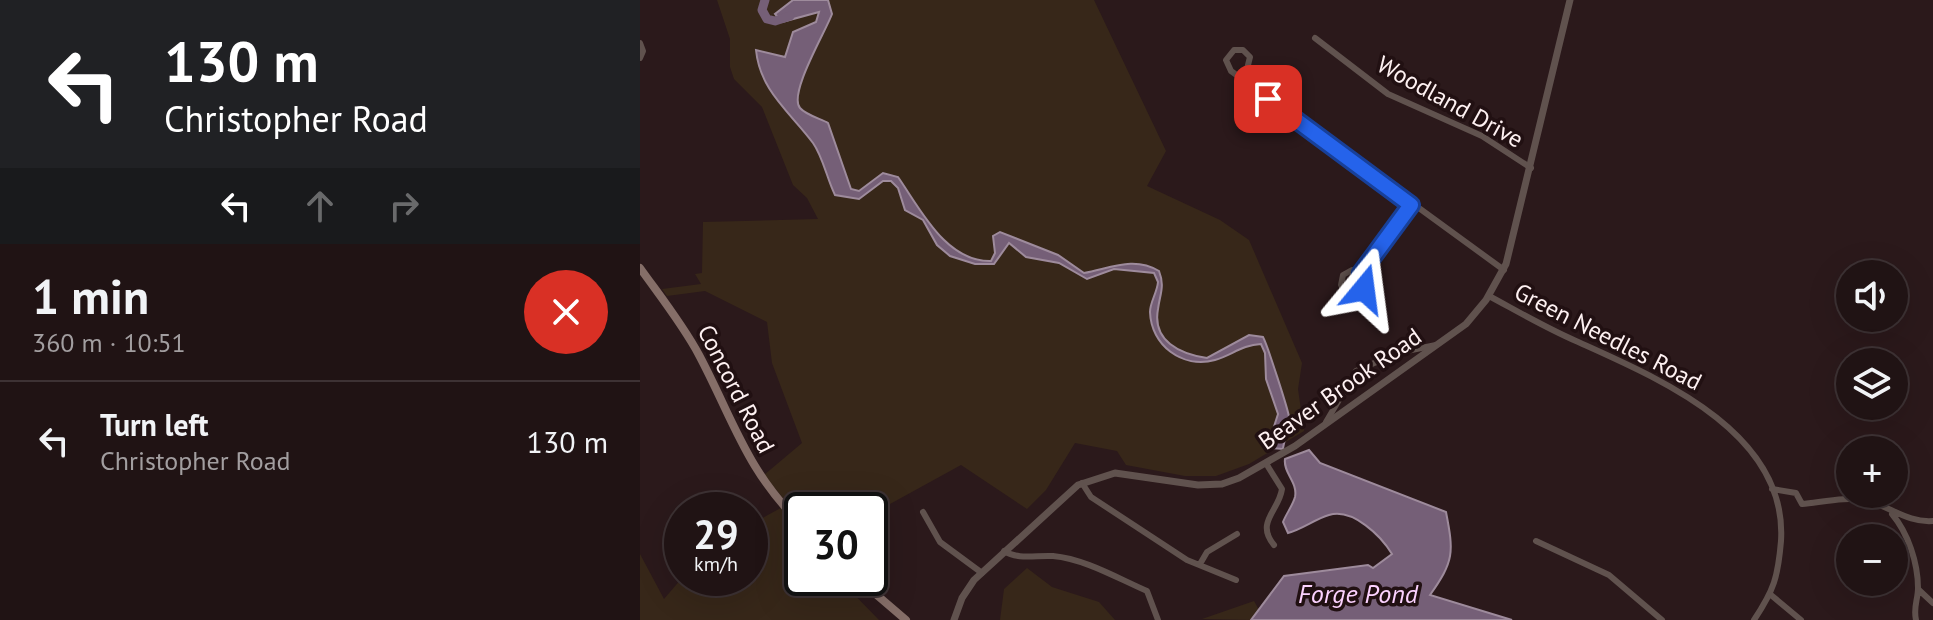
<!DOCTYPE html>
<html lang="en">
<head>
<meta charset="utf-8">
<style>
	:root { --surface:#201314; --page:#281c1d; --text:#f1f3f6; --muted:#a29ea0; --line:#3d3234 }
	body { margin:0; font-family:"PT Sans",sans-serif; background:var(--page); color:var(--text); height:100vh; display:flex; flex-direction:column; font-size:30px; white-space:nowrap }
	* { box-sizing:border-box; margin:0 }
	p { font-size:26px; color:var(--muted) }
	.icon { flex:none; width:44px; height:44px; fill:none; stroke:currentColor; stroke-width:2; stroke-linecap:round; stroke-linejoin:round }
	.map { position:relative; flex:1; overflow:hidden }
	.side { display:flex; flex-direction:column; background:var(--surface); width:640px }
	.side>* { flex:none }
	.hud { background:#202124; color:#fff; overflow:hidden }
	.buttons { position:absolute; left:1196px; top:260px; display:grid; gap:16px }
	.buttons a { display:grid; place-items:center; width:72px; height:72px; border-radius:50%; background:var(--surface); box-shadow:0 8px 32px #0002,0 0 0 2px var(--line); font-size:40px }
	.speed { position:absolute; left:24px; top:492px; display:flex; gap:16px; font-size:40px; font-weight:700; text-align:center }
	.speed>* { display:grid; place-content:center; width:104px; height:104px; border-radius:50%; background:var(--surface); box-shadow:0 8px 32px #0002,0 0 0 2px var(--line); line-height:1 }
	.speed small { font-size:20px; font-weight:400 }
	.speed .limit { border:4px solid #111; border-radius:12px; background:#fff; color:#111 }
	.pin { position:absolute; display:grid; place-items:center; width:68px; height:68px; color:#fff; margin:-34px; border-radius:16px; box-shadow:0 4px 12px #0006 }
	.me { position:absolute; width:88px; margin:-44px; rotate:16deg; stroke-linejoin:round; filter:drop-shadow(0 0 6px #0008) }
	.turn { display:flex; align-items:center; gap:28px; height:168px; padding:0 32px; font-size:36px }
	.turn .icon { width:104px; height:104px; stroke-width:2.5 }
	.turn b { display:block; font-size:56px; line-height:68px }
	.lanes { display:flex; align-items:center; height:76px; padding:0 32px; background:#0003; justify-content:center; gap:40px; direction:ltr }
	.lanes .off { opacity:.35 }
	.round { display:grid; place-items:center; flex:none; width:84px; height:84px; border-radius:42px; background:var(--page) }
	.summary { display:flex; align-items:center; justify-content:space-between; height:136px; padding:0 32px }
	h1 { font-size:48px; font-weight:800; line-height:60px }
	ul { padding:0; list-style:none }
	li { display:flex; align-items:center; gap:24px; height:120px; padding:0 32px; border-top:2px solid var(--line) }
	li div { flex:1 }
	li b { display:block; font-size:30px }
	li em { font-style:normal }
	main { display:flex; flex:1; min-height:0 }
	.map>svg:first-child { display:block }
	.green { fill:#372719 }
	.water { fill:#755f77; stroke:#9e8b9c; stroke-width:2 }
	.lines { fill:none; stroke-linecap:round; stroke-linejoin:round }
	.river { stroke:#755f77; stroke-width:9 }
	.minor { stroke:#60524e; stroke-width:6 }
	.tertiary { stroke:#60524e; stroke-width:7 }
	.secondary { stroke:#856e68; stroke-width:8 }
	.route-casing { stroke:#184099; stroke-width:20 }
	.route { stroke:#2563eb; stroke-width:14 }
	.labels { text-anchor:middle; stroke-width:7; stroke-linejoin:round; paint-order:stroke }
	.street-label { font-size:24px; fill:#fef1f2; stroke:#211012 }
	.water-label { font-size:26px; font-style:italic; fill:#fcd2ff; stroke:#211012 }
</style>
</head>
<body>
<main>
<section class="side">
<div class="hud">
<div class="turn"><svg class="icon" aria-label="left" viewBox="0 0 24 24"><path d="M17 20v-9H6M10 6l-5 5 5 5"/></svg><div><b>130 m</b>Christopher Road</div></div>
<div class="lanes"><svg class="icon" aria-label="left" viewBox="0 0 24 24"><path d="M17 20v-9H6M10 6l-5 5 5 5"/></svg><svg class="icon off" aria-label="ahead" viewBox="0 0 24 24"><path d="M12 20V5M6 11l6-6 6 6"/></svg><svg class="icon off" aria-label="right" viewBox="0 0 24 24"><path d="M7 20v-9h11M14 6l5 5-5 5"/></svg></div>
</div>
<div class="summary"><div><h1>1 min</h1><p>360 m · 10:51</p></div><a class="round" style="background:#d93025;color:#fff"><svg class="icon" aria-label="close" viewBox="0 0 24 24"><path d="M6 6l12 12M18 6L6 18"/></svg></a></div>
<ul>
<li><svg class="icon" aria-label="left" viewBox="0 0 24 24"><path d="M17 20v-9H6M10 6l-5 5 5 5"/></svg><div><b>Turn left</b><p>Christopher Road</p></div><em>130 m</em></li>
</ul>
</section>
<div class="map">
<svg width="1293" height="620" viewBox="0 0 1293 620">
	<rect width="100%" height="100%" fill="#2b191b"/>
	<path class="green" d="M77,0H454L526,151L507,186L580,220L609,240L662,363L658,389L664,431L609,464L576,476H545L486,465L477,451L435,443L406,490L387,509L321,465L230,515V510H162V578H198L239,620H0V554L24,599L42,578H110V525L148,504L124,475L162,443L132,363L127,322L65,291L27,296L22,289L61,284L55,274L62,273L63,222L178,219L167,198L153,185L122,107L94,79L90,67V39Z
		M387,568L412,587L459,602L475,620H360L364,589Z
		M614,601L619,610L611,620L562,619Z"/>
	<path class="water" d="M153,0H188L192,14C186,31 148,94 160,108C166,115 181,119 188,123L211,189L219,191L243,173L258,177C281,210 306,262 351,261L355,253L353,236L360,232L418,255L444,273C471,268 494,256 519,271C525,286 520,294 518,309C512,341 540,354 567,358L609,335L623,337C627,344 648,409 649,417C650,428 644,439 643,449L631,448L630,439L638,414L626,379L625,353L621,344C602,345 592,355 575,360C542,369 511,345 510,312C510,302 517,293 518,282L514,273L474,269L447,279L419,263L386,257L369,243L354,264H335L310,256L297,245L283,220L265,210L258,188L251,181H243L219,199L195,195C187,179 183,157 173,143C150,112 120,91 116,50L145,57L153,32L176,22L179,12L142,22L135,14Z
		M669,450L680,463L806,512C814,553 814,561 790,595L872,620H611L644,576L728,565L733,568L752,554C741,536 713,508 689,515C675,519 663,529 648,533L643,522C646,514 653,505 655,497C658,482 643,473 645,459Z"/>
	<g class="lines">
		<path class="river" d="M125,0L122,10L127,19L135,21L150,16"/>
		<path class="minor" d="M675,38L748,94L842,136L891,168
			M0,43L3,51L0,58
			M604,81L610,57L603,50H594L586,60L591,71L864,270
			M721,273L726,281L723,291L715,295L706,293L701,285L703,275L712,270L721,273L771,205
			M849,296C877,311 906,328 936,341C1018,378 1148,432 1141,541C1138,577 1134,590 1114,620
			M686,422L716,371L757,353L796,345
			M627,465L642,489C639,511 615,522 634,545
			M442,483L451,497L547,560L596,580
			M1132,489L1156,493L1162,504C1183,502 1207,496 1227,501C1250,506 1267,523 1293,521
			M283,512L300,542L342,573
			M1252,514C1268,533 1278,563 1278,588C1278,600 1273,607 1276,620
			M896,541L969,575L1022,620
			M364,551C378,560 396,555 413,556C445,559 477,578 507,591L518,620
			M560,564L567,552L597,534
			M1279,590L1293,603
			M1131,595L1161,620"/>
		<path class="tertiary" d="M314,620L322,598L334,580L438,485L475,473L558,485L582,484L599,478L655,446L826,324L846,300L866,264L930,0"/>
		<path class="secondary" d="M0,268C20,296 43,325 59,355C94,421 106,470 162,525
			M217,578L266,620"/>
	</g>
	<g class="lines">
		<defs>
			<path id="route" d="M628,99L771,205L721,273L726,281L724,289"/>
		</defs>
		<use href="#route" class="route-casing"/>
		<use href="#route" class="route"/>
	</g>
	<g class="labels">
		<g class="street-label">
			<text transform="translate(810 102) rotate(29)" y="8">Woodland Drive</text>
			<text transform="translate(968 337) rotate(27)" y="8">Green Needles Road</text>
			<text transform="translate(96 389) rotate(63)" y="8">Concord Road</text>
			<text transform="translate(700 389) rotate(-35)" y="8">Beaver Brook Road</text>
		</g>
		<g class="water-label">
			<text x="718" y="603">Forge Pond</text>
		</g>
	</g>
</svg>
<div class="buttons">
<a><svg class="icon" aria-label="sound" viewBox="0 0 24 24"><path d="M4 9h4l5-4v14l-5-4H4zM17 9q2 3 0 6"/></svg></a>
<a><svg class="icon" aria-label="layers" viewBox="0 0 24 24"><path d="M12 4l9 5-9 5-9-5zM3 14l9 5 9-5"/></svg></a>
<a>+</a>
<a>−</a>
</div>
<div class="speed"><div>29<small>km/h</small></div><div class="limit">30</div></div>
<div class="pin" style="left:628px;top:99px;background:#d93025"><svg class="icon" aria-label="arrive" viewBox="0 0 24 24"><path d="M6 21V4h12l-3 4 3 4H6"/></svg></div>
<svg class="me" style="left:724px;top:289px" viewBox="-20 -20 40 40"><path d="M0-17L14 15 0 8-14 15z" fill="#2563eb" stroke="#fff" stroke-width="4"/></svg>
</div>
</main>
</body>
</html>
